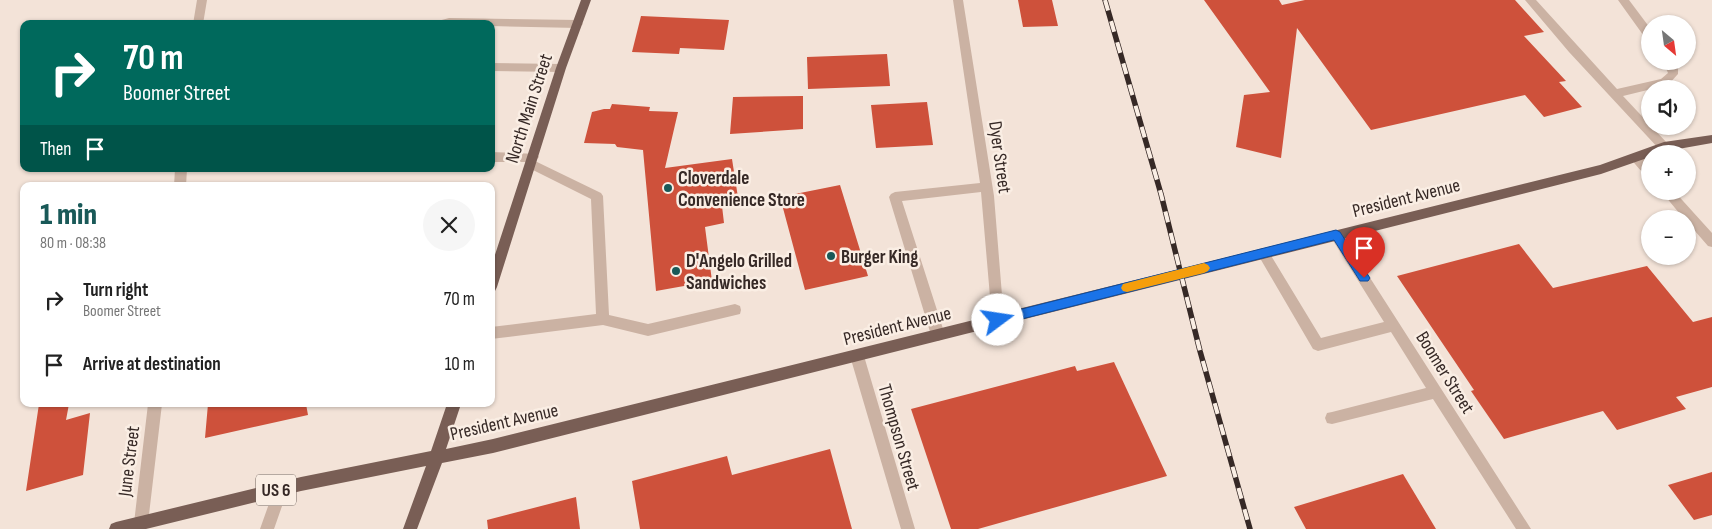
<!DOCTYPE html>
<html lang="en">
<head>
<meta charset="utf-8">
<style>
	:root { --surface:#fff; --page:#f6f6f6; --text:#222; --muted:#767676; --accent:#195958 }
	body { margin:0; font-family:"Sofia Sans Condensed",sans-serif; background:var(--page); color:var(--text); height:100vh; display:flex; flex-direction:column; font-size:19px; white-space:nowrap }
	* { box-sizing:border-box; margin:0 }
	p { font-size:16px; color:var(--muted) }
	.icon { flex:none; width:28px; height:28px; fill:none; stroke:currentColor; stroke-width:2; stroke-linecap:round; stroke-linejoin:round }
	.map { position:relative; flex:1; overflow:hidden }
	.panel { position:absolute; left:20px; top:182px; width:475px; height:225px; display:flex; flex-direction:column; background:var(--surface); border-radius:10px; box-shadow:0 1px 4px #0004 }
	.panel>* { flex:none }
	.hud { position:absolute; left:20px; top:20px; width:475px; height:152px; border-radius:10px; box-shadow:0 1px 4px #0004; background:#00695c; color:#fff; overflow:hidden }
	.needle { width:32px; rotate:151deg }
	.fabs { position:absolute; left:1641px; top:15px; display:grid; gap:10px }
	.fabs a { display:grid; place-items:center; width:55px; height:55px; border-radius:50%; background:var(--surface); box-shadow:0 1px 4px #0004; font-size:25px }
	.pin { position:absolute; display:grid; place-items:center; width:42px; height:42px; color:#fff; margin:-51px -21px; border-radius:50% 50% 50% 0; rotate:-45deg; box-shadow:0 0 5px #0007 }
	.pin .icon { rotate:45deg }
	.me { position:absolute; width:55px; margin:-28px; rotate:76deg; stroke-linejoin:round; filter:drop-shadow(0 0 4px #0008) }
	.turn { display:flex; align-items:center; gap:18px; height:105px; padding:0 20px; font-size:22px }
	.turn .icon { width:65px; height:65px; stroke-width:2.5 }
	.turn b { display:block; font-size:35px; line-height:42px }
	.then { display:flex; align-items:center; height:48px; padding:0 20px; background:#0003; gap:10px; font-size:19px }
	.round { display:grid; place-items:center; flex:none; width:52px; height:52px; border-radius:26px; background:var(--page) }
	.summary { display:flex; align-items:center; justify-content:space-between; height:85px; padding:0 20px }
	h1 { font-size:30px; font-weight:800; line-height:38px; color:var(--accent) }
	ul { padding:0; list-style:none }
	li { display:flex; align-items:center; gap:15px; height:65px; padding:0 20px }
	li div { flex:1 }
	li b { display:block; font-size:19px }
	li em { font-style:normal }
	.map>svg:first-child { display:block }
	.building { fill:#ce513b }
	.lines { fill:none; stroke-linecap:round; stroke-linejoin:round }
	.minor { fill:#cbb2a3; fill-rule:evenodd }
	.major { fill:#795e55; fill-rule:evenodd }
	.rail-casing { stroke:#362926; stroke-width:5.5 }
	.rail { stroke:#faeee4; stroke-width:4; stroke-dasharray:11; stroke-linecap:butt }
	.route { fill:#1a73e8; stroke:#114b97 }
	.slow { fill:#f59e0b }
	.poi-dot { fill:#195958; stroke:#faeee4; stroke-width:2 }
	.labels { text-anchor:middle; stroke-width:5; stroke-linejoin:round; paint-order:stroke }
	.shield { fill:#faeee4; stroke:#71645f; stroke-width:1 }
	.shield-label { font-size:18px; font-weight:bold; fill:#362926 }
	.street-label { font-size:19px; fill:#362926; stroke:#faeee4 }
	.poi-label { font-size:19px; font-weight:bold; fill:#362926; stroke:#faeee4; text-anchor:start }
</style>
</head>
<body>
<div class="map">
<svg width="1712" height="529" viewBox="0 0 1712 529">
	<rect width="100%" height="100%" fill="#f3e3d8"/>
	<path class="building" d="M1018,0H1052L1058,26L1023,27Z
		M1204,0H1279L1282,5L1305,0H1515L1544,32L1524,36L1566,81L1559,82L1582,107L1544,117L1525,95L1371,130L1297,28L1281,158L1236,147L1244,95L1270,92Z
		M641,16L729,20L724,50L680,48L679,54L632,52Z
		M887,54L890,86L808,89L807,57Z
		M803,96V129L730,134L733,97Z
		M927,102L933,145L876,148L871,105Z
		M612,104L650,107L649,111L678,112L665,168L732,159L739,204L722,206L724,223L705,227L712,281L656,291L643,150L617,147L615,144L584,143L592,112L604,109H610Z
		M840,185L868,276L805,290L780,197Z
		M1519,244L1553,288L1647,266L1693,322L1712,317V387L1676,397L1686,409L1617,430L1603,411L1504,439L1471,391L1474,390L1397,276Z
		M1114,362L1167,476L978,529H951L911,409L1075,366L1077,371Z
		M39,404H69L66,420L90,413L83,475L26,491Z
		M208,404H306L308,415L205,438Z
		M830,449L852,529H640L632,481L727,456L732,475Z
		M1712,472V515L1694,520L1668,485Z
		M1403,474L1436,529H1306L1294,507Z
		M576,497L580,529H488L487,520Z"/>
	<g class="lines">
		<path class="minor" d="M197,0H207L203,24H193Z
			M953,0H963L994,196L1004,320L1003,324L998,326L993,324L992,320L981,192L902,201L945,335L943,339L938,341L933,339L931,335L889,197L891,194L895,192L980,183Z
			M1525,0H1536L1617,89L1661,79L1668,73L1663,61H1674L1678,69V74L1668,85L1623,96L1668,144L1670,147L1668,150H1660L1569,52Z
			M1618,0H1629L1650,28V40L1646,39Z
			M449,18L578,20L583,24L578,28L491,26V24H437L438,21Z
			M491,63L561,64L566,68L561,72L491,71Z
			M491,152L537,154L539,157L535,161L601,193L603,196L609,315L648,324L735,304L740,306L741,310L740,314L648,336L603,325L491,339V327L596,314L591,199L527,167L526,162H491Z
			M1637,153L1641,155L1650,164V177C1643,174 1635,165 1631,158Z
			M175,169H187L186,186H174Z
			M1661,191H1674L1712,233V247L1708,246L1688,223V219H1684Z
			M1336,230L1340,231L1531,529H1516L1433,399L1332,424L1327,423L1325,418L1327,413L1332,412L1426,388L1391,332L1318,351L1313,349L1257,253L1259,249L1263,248L1267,249L1321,338L1384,322L1332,239L1330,235L1332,231Z
			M857,350L862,352L864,356L915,529H901L850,356L852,352Z
			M148,404H162L148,523L146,528L138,529L134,523Z
			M281,482L286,484L288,489L274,529H260L276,484Z"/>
		<path class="major" d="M581,0H591L566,68L497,287L495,291L491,292V267L556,68Z
			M1712,135V143L1650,154V157L1601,174L493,453L442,463L417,529H403L426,466L301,491L146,529H109L111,524L116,522L301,477L431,451L447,404H461L446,449L493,439L1600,165L1664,142Z"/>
		<defs>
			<path id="rail" d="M1105,0L1161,194L1200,351L1250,529"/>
		</defs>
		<use href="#rail" class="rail-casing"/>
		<use href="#rail" class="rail"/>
	</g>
	<path class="route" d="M1336,230L1340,232L1368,275L1370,278L1368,281H1360L1334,240L998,325L994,324L992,320L994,317L998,315Z"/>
	<path class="slow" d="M1204,263L1208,265L1210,268L1208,271L1204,273L1127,292L1123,291L1121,288L1123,284L1127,283Z"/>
	<g class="poi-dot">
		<circle cx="668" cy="188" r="5"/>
		<circle cx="831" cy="256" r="5"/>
		<circle cx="676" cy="271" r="5"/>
	</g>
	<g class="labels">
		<rect class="shield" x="256" y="474.5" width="40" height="31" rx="4"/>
		<g class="shield-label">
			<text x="276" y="496">US 6</text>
		</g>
		<g class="street-label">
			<text transform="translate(528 108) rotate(-72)" y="7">North Main Street</text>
			<text transform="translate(1001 157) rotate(82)" y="7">Dyer Street</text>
			<text transform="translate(1406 197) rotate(-14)" y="7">President Avenue</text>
			<text transform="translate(897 325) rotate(-14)" y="7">President Avenue</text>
			<text transform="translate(1446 372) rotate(58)" y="7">Boomer Street</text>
			<text transform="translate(504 421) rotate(-13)" y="7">President Avenue</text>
			<text transform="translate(900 437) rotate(74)" y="7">Thompson Street</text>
			<text transform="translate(128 461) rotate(-83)" y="7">June Street</text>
		</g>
		<g class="poi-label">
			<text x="678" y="184">Cloverdale<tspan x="678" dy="22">Convenience Store</tspan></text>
			<text x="841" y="263">Burger King</text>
			<text x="686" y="267">D'Angelo Grilled<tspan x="686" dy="22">Sandwiches</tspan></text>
		</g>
	</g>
</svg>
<div class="fabs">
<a><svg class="needle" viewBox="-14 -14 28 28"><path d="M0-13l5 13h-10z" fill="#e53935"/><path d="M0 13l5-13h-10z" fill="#767676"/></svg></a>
<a><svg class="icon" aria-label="sound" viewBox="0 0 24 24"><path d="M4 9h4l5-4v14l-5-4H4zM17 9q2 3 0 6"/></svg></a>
<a>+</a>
<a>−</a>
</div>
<div class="pin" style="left:1364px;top:278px;background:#d93025"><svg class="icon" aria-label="arrive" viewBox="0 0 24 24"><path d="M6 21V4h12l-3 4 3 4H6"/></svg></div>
<svg class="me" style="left:998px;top:320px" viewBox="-20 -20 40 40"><circle r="19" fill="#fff"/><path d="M0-13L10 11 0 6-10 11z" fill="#1a73e8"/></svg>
<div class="hud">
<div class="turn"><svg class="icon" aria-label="right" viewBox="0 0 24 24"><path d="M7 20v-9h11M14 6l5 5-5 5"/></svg><div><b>70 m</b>Boomer Street</div></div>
<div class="then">Then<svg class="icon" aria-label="arrive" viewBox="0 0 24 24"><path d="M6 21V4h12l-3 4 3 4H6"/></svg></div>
</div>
<section class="panel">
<div class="summary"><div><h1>1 min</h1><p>80 m · 08:38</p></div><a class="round"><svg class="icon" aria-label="close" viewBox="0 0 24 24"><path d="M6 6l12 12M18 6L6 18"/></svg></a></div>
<ul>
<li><svg class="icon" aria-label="right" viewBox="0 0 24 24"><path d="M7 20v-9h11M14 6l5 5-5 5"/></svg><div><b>Turn right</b><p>Boomer Street</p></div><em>70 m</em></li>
<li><svg class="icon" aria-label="arrive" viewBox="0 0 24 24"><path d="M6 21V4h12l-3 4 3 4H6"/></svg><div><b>Arrive at destination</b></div><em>10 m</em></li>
</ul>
</section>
</div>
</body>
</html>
